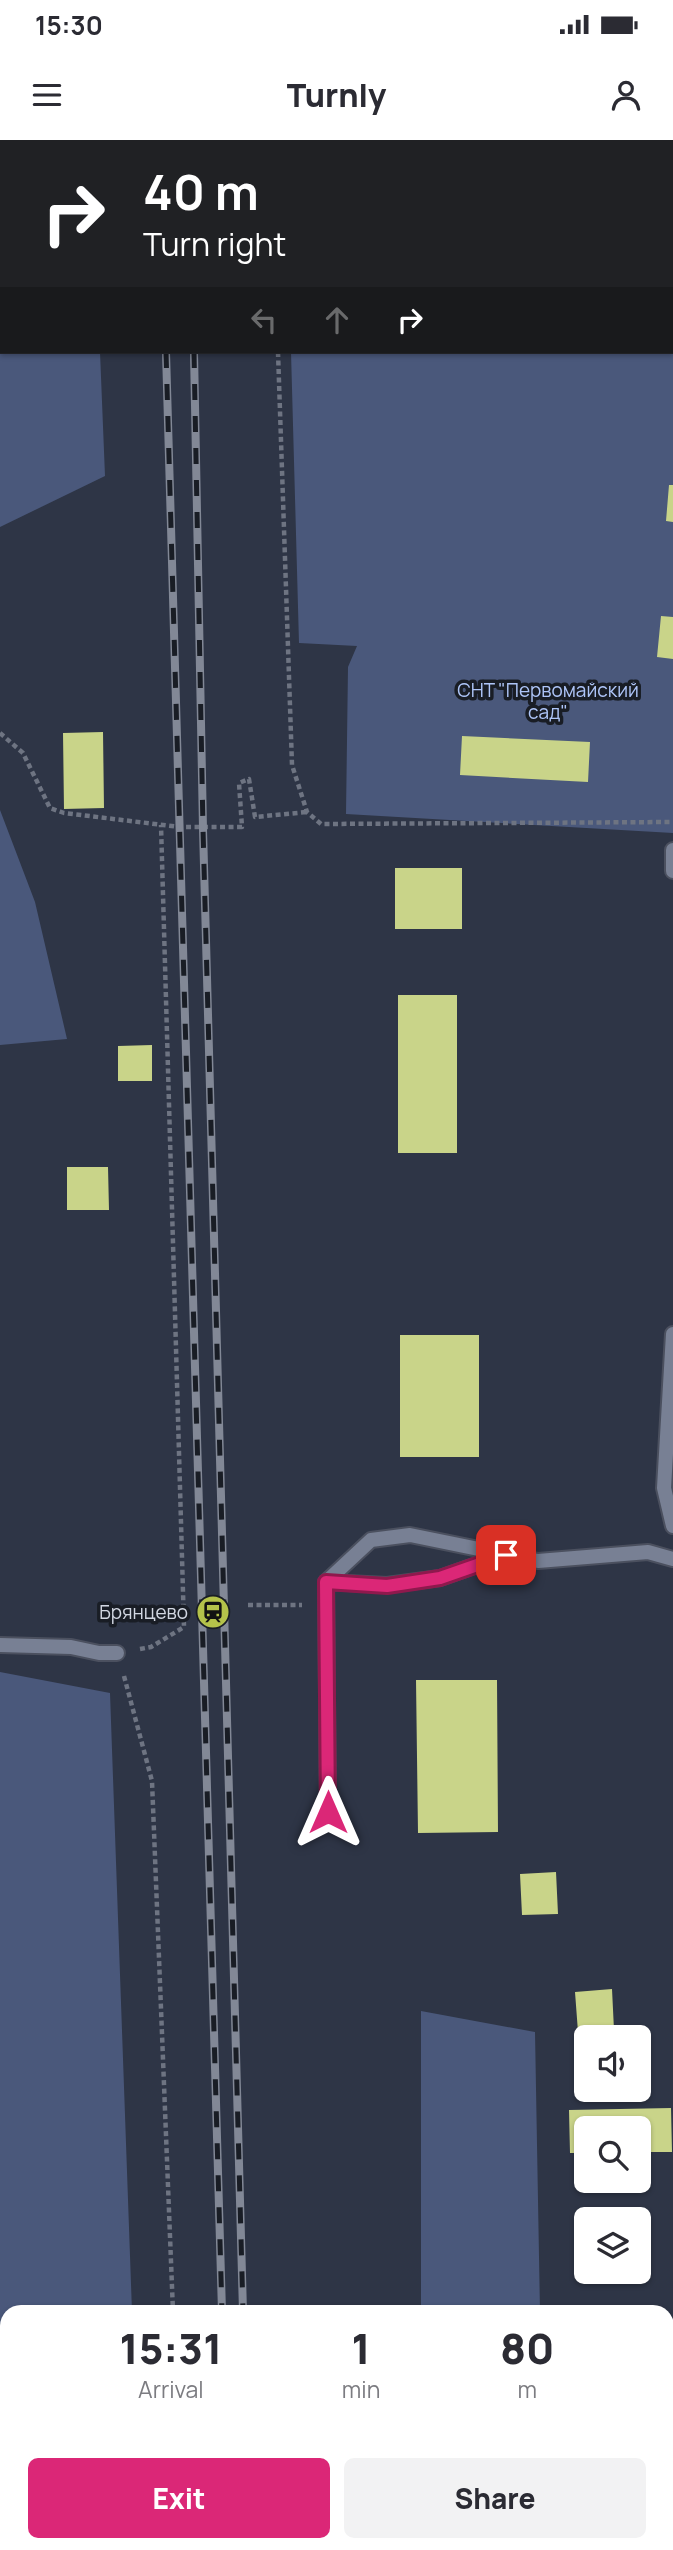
<!DOCTYPE html>
<html lang="en">
<head>
<meta charset="utf-8">
<style>
	:root { --surface:#fff; --page:#f2f2f3; --text:#2b2b33; --muted:#7c7c81; --accent:#db2777 }
	body { margin:0; font-family:Manrope,sans-serif; background:var(--page); color:var(--text); height:100vh; display:flex; flex-direction:column; font-size:26px; white-space:nowrap }
	* { box-sizing:border-box; margin:0 }
	p { font-size:23px; color:var(--muted) }
	.icon { flex:none; width:38px; height:38px; fill:none; stroke:currentColor; stroke-width:2; stroke-linecap:round; stroke-linejoin:round }
	.map { position:relative; flex:1; overflow:hidden }
	.drawer { position:absolute; left:0px; top:2165px; width:674px; height:247px; display:flex; flex-direction:column; background:var(--surface); border-radius:21px 21px 0 0; box-shadow:0 2px 5px #0004 }
	.drawer>* { flex:none }
	.guide { position:absolute; left:0px; top:0px; width:674px; height:214px; box-shadow:0 2px 5px #0004; background:#202124; color:#fff; overflow:hidden }
	.fabs { position:absolute; left:574px; top:1885px; display:grid; gap:14px }
	.fabs a { display:grid; place-items:center; width:77px; height:77px; border-radius:10px; background:var(--surface); box-shadow:0 2px 5px #0004; font-size:35px }
	.pin { position:absolute; display:grid; place-items:center; width:60px; height:60px; color:#fff; margin:-30px; border-radius:14px; box-shadow:0 4px 10px #0006 }
	.me { position:absolute; width:77px; margin:-38px; rotate:0deg; stroke-linejoin:round; filter:drop-shadow(0 0 5px #0008) }
	.turn { display:flex; align-items:center; gap:24px; height:147px; padding:0 28px; font-size:32px }
	.turn .icon { width:91px; height:91px; stroke-width:2.5 }
	.turn b { display:block; font-size:49px; line-height:60px }
	.lanes { display:flex; align-items:center; height:66px; padding:0 28px; background:#0003; justify-content:center; gap:35px; direction:ltr }
	.lanes .off { opacity:.35 }
	.eta { display:flex; justify-content:space-evenly; align-items:center; height:119px; text-align:center }
	.eta b { font-size:42px; font-weight:800; line-height:49px }
	.button { display:flex; gap:14px; margin-top:auto; padding:14px 28px }
	.button a { flex:1; height:80px; border-radius:10px; background:var(--accent); color:#fff; font-size:28px; font-weight:800; line-height:80px; text-align:center }
	.button a+a { background:var(--page); color:var(--text) }
	.status { display:flex; justify-content:space-between; align-items:center; height:49px; padding:0 35px; background:var(--surface); direction:ltr }
	.status svg { height:19px; fill:currentColor }
	header { display:flex; justify-content:space-between; align-items:center; height:91px; padding:0 28px; background:var(--surface); font-size:32px; font-weight:800 }
	.map>svg:first-child { display:block }
	.green { fill:#4a587b }
	.building { fill:#c9d489 }
	.lines { fill:none; stroke-linecap:round; stroke-linejoin:round }
	.service-casing { stroke:#4b505f; stroke-width:18 }
	.minor-casing { stroke:#4b505f; stroke-width:18 }
	.path { stroke:#6e7482; stroke-width:4.5; stroke-dasharray:5 3.5; stroke-linecap:butt }
	.service { stroke:#788094; stroke-width:14 }
	.minor { stroke:#788094; stroke-width:14 }
	.rail-casing { stroke:#828896; stroke-width:8 }
	.rail { stroke:#191d25; stroke-width:5; stroke-dasharray:16; stroke-linecap:butt }
	.route-casing { stroke:#8e194d; stroke-width:18 }
	.route { stroke:#db2777; stroke-width:12 }
	.labels { text-anchor:middle; stroke-width:7; stroke-linejoin:round; paint-order:stroke }
	.park-label { font-size:19px; fill:#aec5f8; stroke:#191d25 }
	.poi-label { font-size:19px; fill:#d2d7e2; stroke:#191d25; text-anchor:end }
</style>
</head>
<body>
<div class="status"><b>15:30</b><svg viewBox="0 0 49 12"><path d="M0 12V9h3v3zM5 12V6h3v6zM10 12V3h3v9zM15 12V0h3v12zM26 1h20v11H26zM47 4h2v5h-2z"/></svg></div>
<header><svg class="icon" aria-label="menu" viewBox="0 0 24 24"><path d="M4 6h16M4 12h16M4 18h16"/></svg>Turnly<svg class="icon" aria-label="person" viewBox="0 0 24 24"><circle cx="12" cy="8" r="4"/><path d="M4 21q1-7 8-7t8 7"/></svg></header>
<div class="map">
<svg width="673" height="2410" viewBox="0 0 673 2410">
	<rect width="100%" height="100%" fill="#2e3546"/>
	<path class="green" d="M0,0H93L2,2V212H100L105,336L0,387Z
		M286,0H673V693L346,674L348,527L357,506L299,503L291,212H672V2Z
		M0,670L35,762L67,899L0,905Z
		M0,1532L110,1553L132,2172H7V2404H141V2410H0Z
		M421,1871L535,1892L540,2172H421Z"/>
	<path class="building" d="M669,345H673V382L666,381Z
		M661,476L673,477V519L657,517Z
		M103,592L104,668L64,669L63,593Z
		M462,596L590,602L588,642L460,635Z
		M395,728H462V789H395Z
		M398,855H457V1013H398Z
		M152,905V941H118V906Z
		M67,1027H108L109,1070H67Z
		M400,1195H479V1317H400Z
		M416,1540H497L498,1692L418,1693Z
		M556,1732L558,1774L522,1775L520,1734Z
		M612,1849L614,1890L578,1892L575,1852Z
		M671,1968L672,2012H639V1988H586V2013H570L569,1970Z"/>
	<g class="lines">
		<defs>
			<path id="service" d="M673,710V731
				M673,1194L664,1348L673,1386
				M440,2410V2404"/>
			<path id="minor" d="M326,1442L387,1445L440,1438L505,1415
				M0,1505L71,1507L99,1513H117
				M328,1672L326,1442L371,1400L410,1395L538,1421L648,1412L673,1419
				M667,2352L673,2351"/>
		</defs>
		<use href="#service" class="service-casing"/>
		<use href="#minor" class="minor-casing"/>
		<path class="path" d="M257,0V2
			M278,212L292,625L307,672L321,684L673,682
			M0,593L23,613L50,668L64,673L180,687H242L239,643L249,639L255,677L307,672
			M248,1465H302
			M140,1509L151,1507L184,1487L161,685
			M124,1536L152,1641L173,2172
			M182,2404V2410"/>
		<use href="#service" class="service"/>
		<use href="#minor" class="minor"/>
		<defs>
			<path id="rail" d="M159,0V2
				M190,0V2
				M166,212L222,2172
				M194,212L203,689L243,2172
				M229,2404V2410
				M249,2404L250,2410"/>
		</defs>
		<use href="#rail" class="rail-casing"/>
		<use href="#rail" class="rail"/>
	</g>
	<g class="lines">
		<defs>
			<path id="route" d="M328,1672L326,1442L387,1446L440,1438L506,1415"/>
		</defs>
		<use href="#route" class="route-casing"/>
		<use href="#route" class="route"/>
	</g>
	<defs>
		<symbol id="station-disc" viewBox="-11 -11 22 22"><circle r="9.5" fill="#b4c24a" stroke="#191d25"/><path d="M-3-6H3Q5-6 5-4V2Q5 4 3 4L4.5 6H3L1.5 4h-3L-3 6H-4.5L-3 4Q-5 4-5 2V-4Q-5-6-3-6ZM-3.5-4v3h7v-3ZM-3.5 1v1.5H-2V1ZM2 1v1.5H3.5V1Z" fill="#111"/></symbol>
	</defs>
	<g fill-rule="evenodd">
		<use href="#station-disc" x="194" y="1453" width="38" height="38"/>
	</g>
	<g class="labels">
		<g class="park-label">
			<text x="548" y="557">СНТ "Первомайский<tspan x="548" dy="22">сад"</tspan></text>
		</g>
		<g class="poi-label">
			<text x="188" y="1479">Брянцево</text>
		</g>
	</g>
</svg>
<div class="fabs">
<a><svg class="icon" aria-label="sound" viewBox="0 0 24 24"><path d="M4 9h4l5-4v14l-5-4H4zM17 9q2 3 0 6"/></svg></a>
<a><svg class="icon" aria-label="search" viewBox="0 0 24 24"><circle cx="10" cy="10" r="6"/><path d="M15 15l6 6"/></svg></a>
<a><svg class="icon" aria-label="layers" viewBox="0 0 24 24"><path d="M12 4l9 5-9 5-9-5zM3 14l9 5 9-5"/></svg></a>
</div>
<div class="pin" style="left:506px;top:1415px;background:#d93025"><svg class="icon" aria-label="arrive" viewBox="0 0 24 24"><path d="M6 21V4h12l-3 4 3 4H6"/></svg></div>
<svg class="me" style="left:328px;top:1672px" viewBox="-20 -20 40 40"><path d="M0-17L14 15 0 8-14 15z" fill="#db2777" stroke="#fff" stroke-width="4"/></svg>
<div class="guide">
<div class="turn"><svg class="icon" aria-label="right" viewBox="0 0 24 24"><path d="M7 20v-9h11M14 6l5 5-5 5"/></svg><div><b>40 m</b>Turn right</div></div>
<div class="lanes"><svg class="icon off" aria-label="left" viewBox="0 0 24 24"><path d="M17 20v-9H6M10 6l-5 5 5 5"/></svg><svg class="icon off" aria-label="ahead" viewBox="0 0 24 24"><path d="M12 20V5M6 11l6-6 6 6"/></svg><svg class="icon" aria-label="right" viewBox="0 0 24 24"><path d="M7 20v-9h11M14 6l5 5-5 5"/></svg></div>
</div>
<section class="drawer">
<div class="eta">
<div><b>15:31</b><p>Arrival</p></div>
<div><b>1</b><p>min</p></div>
<div><b>80</b><p>m</p></div>
</div>
<div class="button"><a>Exit</a><a>Share</a></div>
</section>
</div>
</body>
</html>
